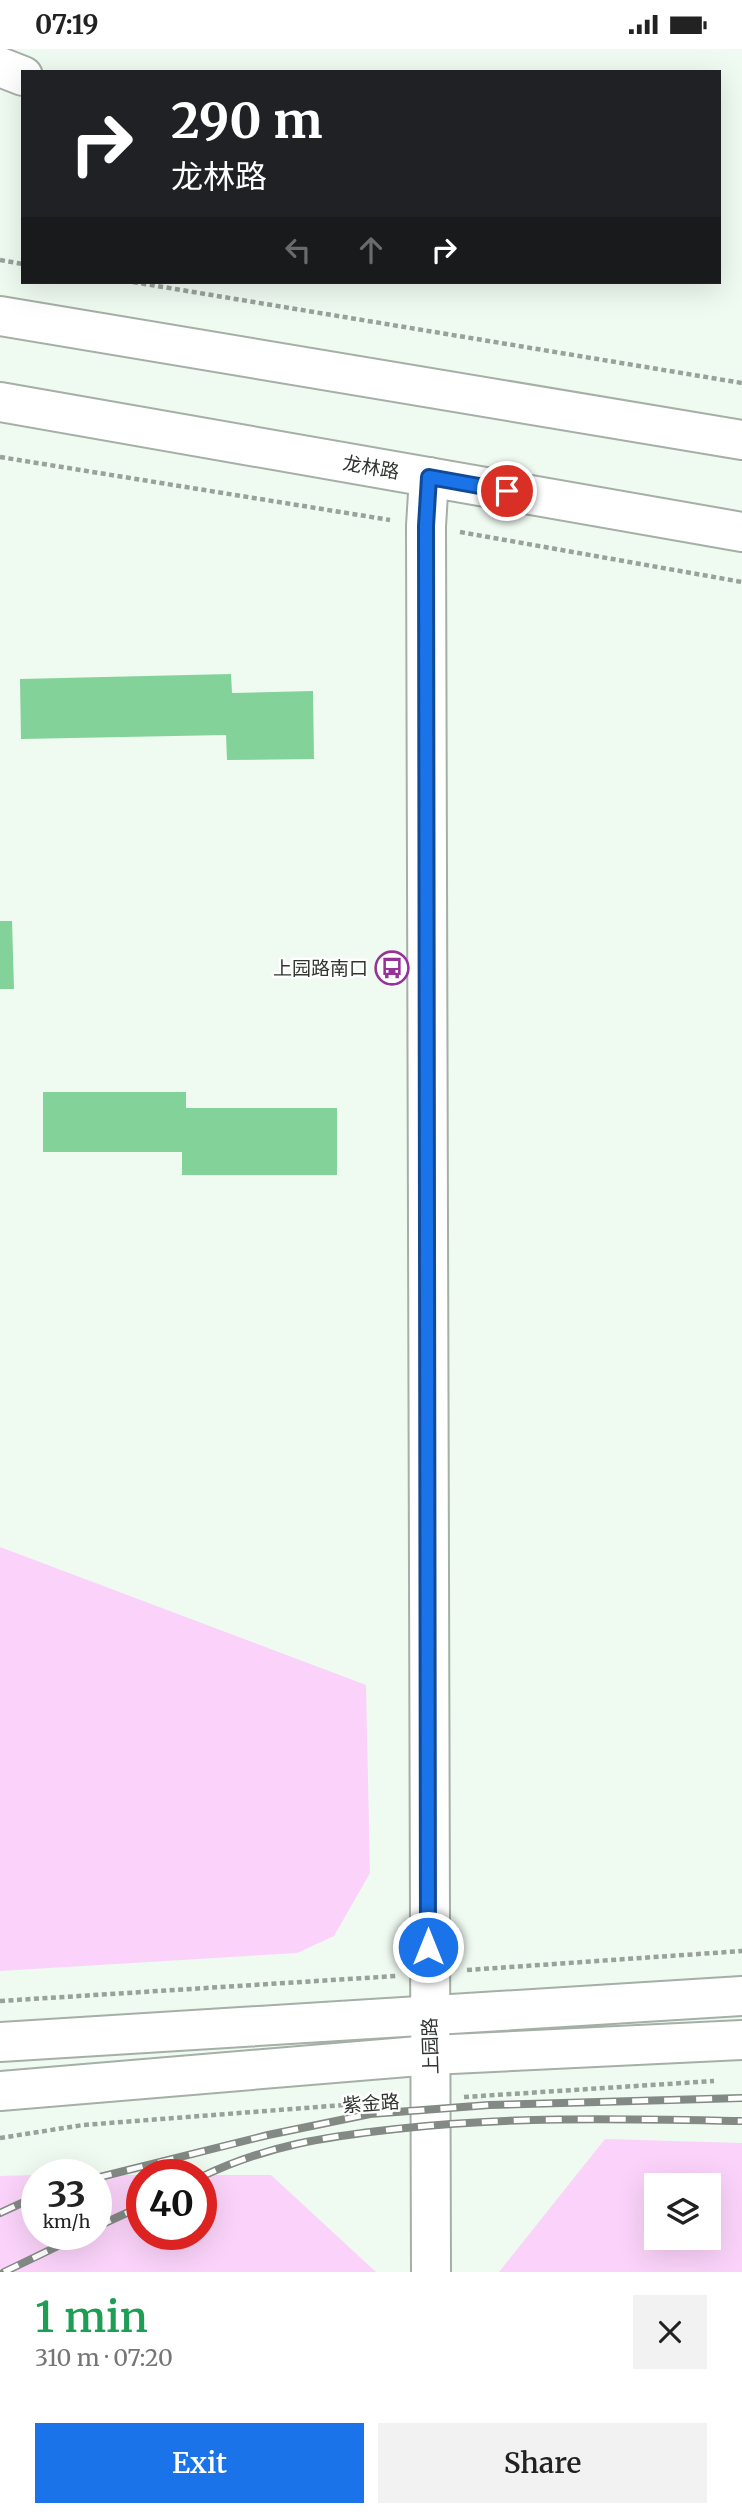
<!DOCTYPE html>
<html lang="en">
<head>
<meta charset="utf-8">
<style>
	:root { --surface:#fff; --page:#f2f2f2; --text:#222; --muted:#767676; --accent:#1a73e8 }
	body { margin:0; font-family:Merriweather,"Noto Sans SC",serif; background:var(--page); color:var(--text); height:100vh; display:flex; flex-direction:column; font-size:26px; white-space:nowrap }
	* { box-sizing:border-box; margin:0 }
	p { font-size:23px; color:var(--muted) }
	.icon { flex:none; width:38px; height:38px; fill:none; stroke:currentColor; stroke-width:2; stroke-linecap:round; stroke-linejoin:round }
	.map { position:relative; height:2223px; overflow:hidden }
	.sheet { display:flex; flex-direction:column; background:var(--surface); flex:1 }
	.sheet>* { flex:none }
	.banner { position:absolute; left:21px; top:21px; width:700px; height:214px; border-radius:0px; box-shadow:0 7px 28px #0002; background:#202124; color:#fff; overflow:hidden }
	.controls { position:absolute; left:644px; top:2124px; display:grid; gap:14px }
	.controls a { display:grid; place-items:center; width:77px; height:77px; border-radius:0px; background:var(--surface); box-shadow:0 7px 28px #0002; font-size:35px }
	.speed { position:absolute; left:21px; top:2110px; display:flex; gap:14px; font-size:35px; font-weight:700; text-align:center }
	.speed>* { display:grid; place-content:center; width:91px; height:91px; border-radius:50%; background:var(--surface); box-shadow:0 7px 28px #0002; line-height:1 }
	.speed small { font-size:18px; font-weight:400 }
	.speed .limit { border:10px solid #d22; background:#fff; color:#111 }
	.pin { position:absolute; display:grid; place-items:center; width:60px; height:60px; color:#fff; margin:-30px; border:4px solid #fff; border-radius:50%; box-shadow:0 2px 7px #0007 }
	.me { position:absolute; width:77px; margin:-38px; rotate:0deg; stroke-linejoin:round; filter:drop-shadow(0 0 5px #0008) }
	.turn { display:flex; align-items:center; gap:24px; height:147px; padding:0 35px; font-size:32px }
	.turn .icon { width:91px; height:91px; stroke-width:2.5 }
	.turn b { display:block; font-size:49px; line-height:60px }
	.lanes { display:flex; align-items:center; height:66px; padding:0 35px; background:#0003; justify-content:center; gap:35px; direction:ltr }
	.lanes .off { opacity:.35 }
	.round { display:grid; place-items:center; flex:none; width:74px; height:74px; border-radius:0px; background:var(--page) }
	.headline { display:flex; align-items:center; justify-content:space-between; height:119px; padding:0 35px }
	h1 { font-size:42px; font-weight:600; line-height:52px; color:#1e9e55 }
	.primary-button { display:flex; gap:14px; margin-top:auto; padding:14px 35px }
	.primary-button a { flex:1; height:80px; border-radius:0px; background:var(--accent); color:#fff; font-size:28px; font-weight:600; line-height:80px; text-align:center }
	.primary-button a+a { background:var(--page); color:var(--text) }
	.status { display:flex; justify-content:space-between; align-items:center; height:49px; padding:0 35px; background:var(--surface); direction:ltr }
	.status svg { height:19px; fill:currentColor }
	.map>svg:first-child { display:block }
	.green { fill:#fbd3fa; fill-rule:evenodd }
	.building { fill:#83d299 }
	.lines { fill:none; stroke-linecap:round; stroke-linejoin:round }
	.minor-casing { stroke:#a4afa6; stroke-width:42 }
	.major-casing { stroke:#a4afa6; stroke-width:42 }
	.path { stroke:#99a19b; stroke-width:4.5; stroke-dasharray:5 3.5; stroke-linecap:butt }
	.minor { stroke:#fff; stroke-width:38 }
	.major { stroke:#fff; stroke-width:38 }
	.rail-casing { stroke:#838a84; stroke-width:8 }
	.rail { stroke:#fff; stroke-width:5; stroke-dasharray:16; stroke-linecap:butt }
	.route-casing { stroke:#114b97; stroke-width:18 }
	.route { stroke:#1a73e8; stroke-width:12 }
	.labels { text-anchor:middle; stroke-width:5; stroke-linejoin:round; paint-order:stroke }
	.street-label { font-size:19px; fill:#303531; stroke:#fff }
	.poi-label { font-size:19px; fill:#303531; stroke:#fff; text-anchor:end }
</style>
</head>
<body>
<div class="status"><b>07:19</b><svg viewBox="0 0 49 12"><path d="M0 12V9h3v3zM5 12V6h3v6zM10 12V3h3v9zM15 12V0h3v12zM26 1h20v11H26zM47 4h2v5h-2z"/></svg></div>
<div class="map">
<svg width="742" height="2223" viewBox="0 0 742 2223">
	<rect width="100%" height="100%" fill="#effaf1"/>
	<path class="green" d="M0,1498L366,1636L370,1824L334,1887L297,1904L0,1922Z
		M605,2090L742,2094V2223H499ZM656,2137H709V2189H656Z
		M37,2126V2186H96V2126H88H271L376,2223H0V2127ZM142,2126H201V2186H142Z"/>
	<path class="building" d="M231,625L232,644L313,642L314,710L227,711L226,686L21,690L20,630Z
		M0,872H12L14,940H0Z
		M43,1043H186V1059H337V1126H182V1103H43Z"/>
	<g class="lines">
		<defs>
			<path id="minor" d="M0,18L23,27
				M429,428L426,477L431,2223"/>
			<path id="major" d="M0,267L742,391
				M0,353L742,483
				M0,1993L742,1947
				M0,2042L431,2006L742,1991"/>
		</defs>
		<use href="#minor" class="minor-casing"/>
		<use href="#major" class="major-casing"/>
		<path class="path" d="M0,211L23,215
			M133,233L742,334
			M0,408L390,471
			M460,483L742,533
			M467,1921L742,1902
			M0,1952L396,1927
			M464,2048L714,2032
			M0,2089L83,2076L396,2052"/>
		<use href="#minor" class="minor"/>
		<use href="#major" class="major"/>
		<defs>
			<path id="rail" d="M201,2128C268,2096 324,2088 396,2080C511,2067 626,2070 742,2072
				M96,2129L268,2086L370,2065L489,2056L742,2049
				M0,2164L37,2147
				M96,2178L142,2157
				M4,2223L81,2186"/>
		</defs>
		<use href="#rail" class="rail-casing"/>
		<use href="#rail" class="rail"/>
	</g>
	<g class="lines">
		<defs>
			<path id="route" d="M428,1898L426,477L429,428L507,442"/>
		</defs>
		<use href="#route" class="route-casing"/>
		<use href="#route" class="route"/>
	</g>
	<defs>
		<symbol id="bus-ring" viewBox="-11 -11 22 22"><circle r="9.5" fill="#fff" stroke="#963399" stroke-width="1.5"/><path d="M-5-6H5V4H4V6H2V4H-2V6H-4V4H-5ZM-3.5-4V0h7V-4ZM-3.5 1.2v1.5H-2V1.2ZM2 1.2v1.5H3.5V1.2Z" fill="#963399"/></symbol>
	</defs>
	<g fill-rule="evenodd">
		<use href="#bus-ring" x="373" y="900" width="38" height="38"/>
	</g>
	<g class="labels">
		<g class="street-label">
			<text transform="translate(371 418) rotate(10)" y="7">龙林路</text>
			<text transform="translate(430 1997) rotate(-92)" y="7">上园路</text>
			<text transform="translate(371 2054) rotate(-4)" y="7">紫金路</text>
		</g>
		<g class="poi-label">
			<text x="368" y="926">上园路南口</text>
		</g>
	</g>
</svg>
<div class="controls">
<a><svg class="icon" aria-label="layers" viewBox="0 0 24 24"><path d="M12 4l9 5-9 5-9-5zM3 14l9 5 9-5"/></svg></a>
</div>
<div class="speed"><div>33<small>km/h</small></div><div class="limit">40</div></div>
<div class="pin" style="left:507px;top:442px;background:#d93025"><svg class="icon" aria-label="arrive" viewBox="0 0 24 24"><path d="M6 21V4h12l-3 4 3 4H6"/></svg></div>
<svg class="me" style="left:428px;top:1898px" viewBox="-20 -20 40 40"><circle r="17" fill="#1a73e8" stroke="#fff" stroke-width="3"/><path d="M0-11L8 9 0 5-8 9z" fill="#fff"/></svg>
<div class="banner">
<div class="turn"><svg class="icon" aria-label="right" viewBox="0 0 24 24"><path d="M7 20v-9h11M14 6l5 5-5 5"/></svg><div><b>290 m</b>龙林路</div></div>
<div class="lanes"><svg class="icon off" aria-label="left" viewBox="0 0 24 24"><path d="M17 20v-9H6M10 6l-5 5 5 5"/></svg><svg class="icon off" aria-label="ahead" viewBox="0 0 24 24"><path d="M12 20V5M6 11l6-6 6 6"/></svg><svg class="icon" aria-label="right" viewBox="0 0 24 24"><path d="M7 20v-9h11M14 6l5 5-5 5"/></svg></div>
</div>
</div>
<section class="sheet">
<div class="headline"><div><h1>1 min</h1><p>310 m · 07:20</p></div><a class="round"><svg class="icon" aria-label="close" viewBox="0 0 24 24"><path d="M6 6l12 12M18 6L6 18"/></svg></a></div>
<div class="primary-button"><a>Exit</a><a>Share</a></div>
</section>
</body>
</html>
